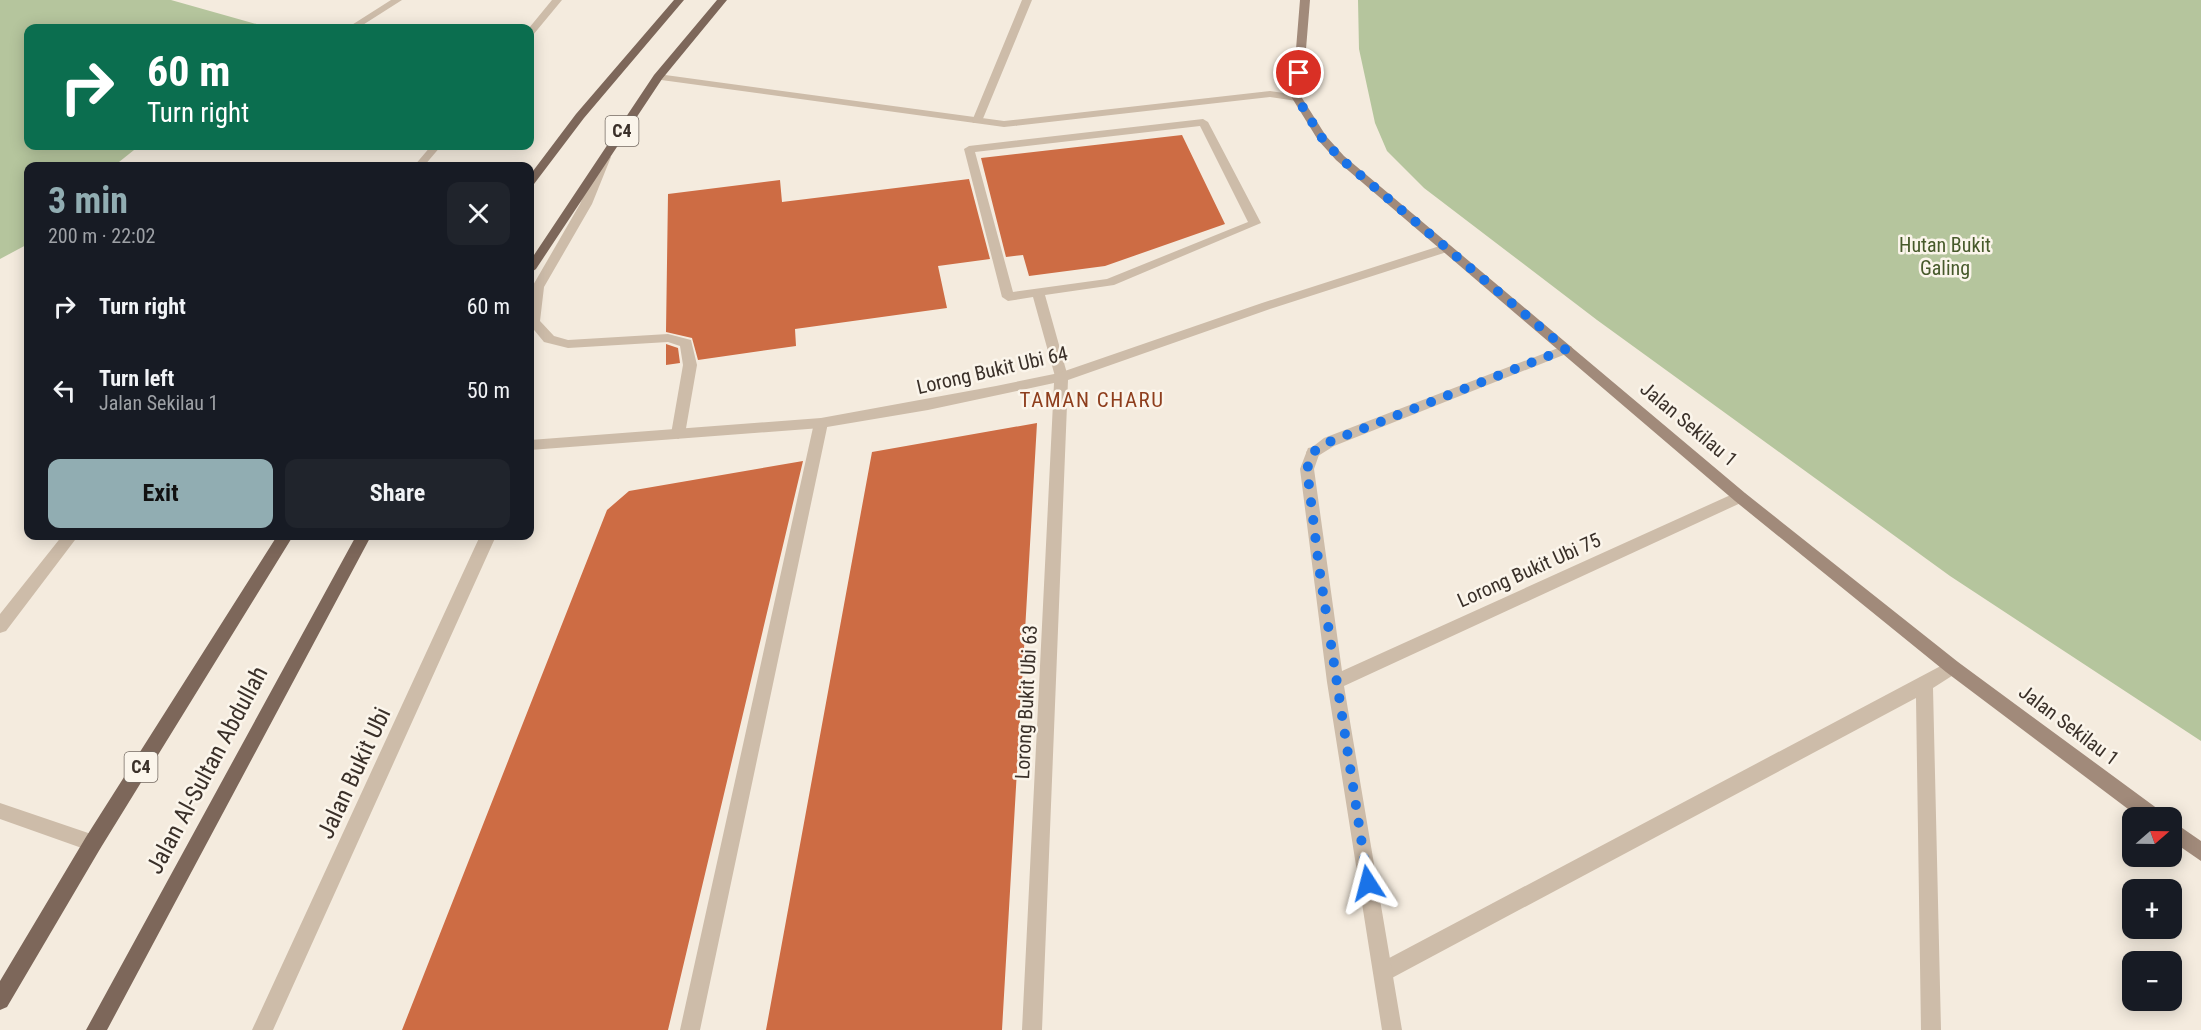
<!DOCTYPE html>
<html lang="en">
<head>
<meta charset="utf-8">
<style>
	:root { --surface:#171b24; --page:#20242c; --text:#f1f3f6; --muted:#9ea1a6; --accent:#91adb2 }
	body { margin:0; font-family:"Roboto Condensed",sans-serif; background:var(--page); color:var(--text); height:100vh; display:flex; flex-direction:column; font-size:22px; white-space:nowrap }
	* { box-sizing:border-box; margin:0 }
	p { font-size:20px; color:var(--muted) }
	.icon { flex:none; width:33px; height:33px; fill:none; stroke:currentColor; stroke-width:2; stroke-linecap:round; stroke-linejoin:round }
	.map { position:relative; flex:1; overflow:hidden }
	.side { position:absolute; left:24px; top:162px; width:510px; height:378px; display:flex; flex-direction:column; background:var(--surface); border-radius:12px; box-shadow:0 3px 15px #0003 }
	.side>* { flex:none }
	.guide { position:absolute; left:24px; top:24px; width:510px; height:126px; border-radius:12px; box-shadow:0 3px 15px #0003; background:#0b6e4f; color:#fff; overflow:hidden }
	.needle { width:39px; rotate:70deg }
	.controls { position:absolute; left:2122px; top:807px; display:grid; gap:12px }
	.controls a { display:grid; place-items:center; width:60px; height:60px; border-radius:12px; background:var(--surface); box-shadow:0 3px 15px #0003; font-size:30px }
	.pin { position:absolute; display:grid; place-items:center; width:51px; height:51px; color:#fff; margin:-26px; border:3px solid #fff; border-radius:50%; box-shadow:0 2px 6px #0007 }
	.me { position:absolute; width:66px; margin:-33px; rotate:351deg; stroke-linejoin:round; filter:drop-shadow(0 0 4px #0008) }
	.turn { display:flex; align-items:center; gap:21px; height:126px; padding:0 24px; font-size:27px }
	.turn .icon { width:78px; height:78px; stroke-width:2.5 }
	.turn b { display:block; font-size:42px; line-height:51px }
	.round { display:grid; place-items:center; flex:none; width:63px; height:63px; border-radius:12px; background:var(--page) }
	.overview { display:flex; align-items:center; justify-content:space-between; height:102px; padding:0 24px }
	h1 { font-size:36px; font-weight:700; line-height:45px; color:var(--accent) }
	.cta { display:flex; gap:12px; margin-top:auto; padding:12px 24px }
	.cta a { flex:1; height:69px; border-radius:12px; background:var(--accent); color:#111; font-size:24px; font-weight:700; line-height:69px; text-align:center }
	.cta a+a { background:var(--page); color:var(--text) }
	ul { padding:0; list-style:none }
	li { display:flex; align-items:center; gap:18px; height:84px; padding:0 24px }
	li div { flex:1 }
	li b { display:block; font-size:22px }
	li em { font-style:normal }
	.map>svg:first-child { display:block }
	.green { fill:#b5c59d }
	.building { fill:#cd6c44 }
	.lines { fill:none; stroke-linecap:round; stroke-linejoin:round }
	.lane { fill:#cdbca9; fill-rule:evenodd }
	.street { fill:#cdbca9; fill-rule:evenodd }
	.secondary { fill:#a18a7a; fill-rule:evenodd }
	.primary { fill:#7d675a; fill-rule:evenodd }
	.route { stroke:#1a73e8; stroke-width:10; stroke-dasharray:0 18 }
	.labels { text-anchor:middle; stroke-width:5; stroke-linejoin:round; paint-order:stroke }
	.shield { fill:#fbf5eb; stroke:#746b63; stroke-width:1.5 }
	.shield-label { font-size:18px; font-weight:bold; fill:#3a3029 }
	.park-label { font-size:20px; fill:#475a2b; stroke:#fbf5eb }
	.street-label { font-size:20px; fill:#3a3029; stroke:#fbf5eb }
	.neighbourhood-label { font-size:21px; letter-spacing:1.5px; fill:#8e3e1d; stroke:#fbf5eb }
	.near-street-label { font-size:24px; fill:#3a3029; stroke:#fbf5eb }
</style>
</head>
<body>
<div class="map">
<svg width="2201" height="1030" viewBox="0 0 2201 1030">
	<rect width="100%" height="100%" fill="#f4ebde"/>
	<path class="green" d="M0,0H171L260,25L257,28H28V146H139L114,166H28V244L0,259Z
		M1358,0H2201V741L1950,576L1597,320L1424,188L1387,151L1375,123L1359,49Z"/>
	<path class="building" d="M1182,135L1225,224L1105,266L1029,276L1023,255L1006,257L981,158Z
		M969,179L990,259L938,266L947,308L795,329L796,346L698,360L692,338L666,332L668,194L780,180L782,202Z
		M666,344L678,348L680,363L666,365Z
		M1037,423L1002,1030H766L872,452Z
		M803,461L668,1030H402L607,510L629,491Z"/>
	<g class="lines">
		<path class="lane" d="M391,0H402L358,28H347Z
			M552,0H562L533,35L530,36L529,28Z
			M658,74L1004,121L1270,91L1297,95L1302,98L1297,101L1270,97L1004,127L654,79V75Z
			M1203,119L1208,122L1261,223L1114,285L1045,295L1068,377L1066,380H1056L1033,297L1008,301L1002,297L964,149L969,146ZM1200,126L1248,222L1107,279L1013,292L975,152Z
			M431,146H441L424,166H414Z
			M606,154L611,157L592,204L544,287L540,321L554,336L568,340L668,334L691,340L697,365L685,434L678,439L671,434L683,365L680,346L668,342L568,348L544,342L530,325L532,287L580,204L601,157Z
			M1566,345L1571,346L1573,349L1571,352L1334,446L1318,456H1308L1306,452L1324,438Z
			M821,418L828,423L700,1030H680L814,423Z
			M62,536H78L6,631L0,633V614Z
			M1952,660L1958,662L1960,667L1958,672L1933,688L1941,1030H1921L1916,698L1390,979L1383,982L1376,979L1373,972L1376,965Z
			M0,803L100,837L102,843L100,849L93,852L0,819Z"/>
		<path class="street" d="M1022,0H1032L982,121L973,123L972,121Z
			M1446,244L1452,248L1450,251L1270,309L1068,380L1042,1030H1022L1054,383L928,410L821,428L530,450V440L821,418L996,386L1059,373L1262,303Z
			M1313,447L1320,452L1314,469L1342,671L1735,493H1745L1747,497L1745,501L1344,686L1402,1030H1382L1327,682L1300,469L1308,448Z
			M480,536H496L273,1030H252Z"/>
		<path class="secondary" d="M1300,0H1310L1302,98L1326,136L1344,156L1745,493L1958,662L2162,812L2164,818H2140L1946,672L1735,501L1336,160L1318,140L1292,98Z
			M2172,821L2201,841V861L2172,841Z"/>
		<path class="primary" d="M674,0H684L584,118L534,184L530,185V175L576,114Z
			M717,0H727L662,79L536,269L530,273V261L654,75Z
			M277,536H293L100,849L7,1007L0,1010V981L86,837Z
			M356,536H371L107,1030H86Z"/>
	</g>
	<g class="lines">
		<path class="route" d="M1299,73L1297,98L1322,138L1340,158L1566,349L1329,442L1313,452L1307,469L1319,567L1368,883"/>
	</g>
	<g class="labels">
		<g class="shield">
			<rect x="605.5" y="116" width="33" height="30" rx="4.5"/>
			<rect x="124.5" y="752" width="33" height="30" rx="4.5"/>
		</g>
		<g class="shield-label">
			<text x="622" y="137">C4</text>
			<text x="141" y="773">C4</text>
		</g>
		<g class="park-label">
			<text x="1945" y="252">Hutan Bukit<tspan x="1945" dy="23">Galing</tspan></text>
		</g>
		<g class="street-label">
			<text transform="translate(992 370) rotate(-13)" y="7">Lorong Bukit Ubi 64</text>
			<text transform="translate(1689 424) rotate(40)" y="7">Jalan Sekilau 1</text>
			<text transform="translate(1529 570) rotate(-24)" y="7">Lorong Bukit Ubi 75</text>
			<text transform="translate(1026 702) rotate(-87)" y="7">Lorong Bukit Ubi 63</text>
			<text transform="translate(2069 725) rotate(37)" y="7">Jalan Sekilau 1</text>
		</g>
		<g class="neighbourhood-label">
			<text x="1092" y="407">TAMAN CHARU</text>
		</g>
		<g class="near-street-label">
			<text transform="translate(207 770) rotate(-62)" y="8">Jalan Al-Sultan Abdullah</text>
			<text transform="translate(354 773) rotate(-65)" y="8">Jalan Bukit Ubi</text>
		</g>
	</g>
</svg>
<div class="controls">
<a><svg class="needle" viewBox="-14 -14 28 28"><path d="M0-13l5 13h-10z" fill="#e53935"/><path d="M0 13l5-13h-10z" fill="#9ea1a6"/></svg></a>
<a>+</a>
<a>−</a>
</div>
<div class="pin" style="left:1299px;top:73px;background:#d93025"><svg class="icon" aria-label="arrive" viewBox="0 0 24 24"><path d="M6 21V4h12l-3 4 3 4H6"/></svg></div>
<svg class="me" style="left:1368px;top:883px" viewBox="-20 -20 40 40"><path d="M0-17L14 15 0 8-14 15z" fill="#1a73e8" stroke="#fff" stroke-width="4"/></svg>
<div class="guide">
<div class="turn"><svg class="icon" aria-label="right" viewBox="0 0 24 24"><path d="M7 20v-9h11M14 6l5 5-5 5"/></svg><div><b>60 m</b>Turn right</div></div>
</div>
<section class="side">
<div class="overview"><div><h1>3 min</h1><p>200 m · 22:02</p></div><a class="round"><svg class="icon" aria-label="close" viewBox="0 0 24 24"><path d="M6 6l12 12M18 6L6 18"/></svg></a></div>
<ul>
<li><svg class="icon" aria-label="right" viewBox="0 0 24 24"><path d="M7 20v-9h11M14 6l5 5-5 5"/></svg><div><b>Turn right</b></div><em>60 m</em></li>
<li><svg class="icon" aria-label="left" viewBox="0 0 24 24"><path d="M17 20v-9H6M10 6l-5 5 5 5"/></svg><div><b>Turn left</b><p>Jalan Sekilau 1</p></div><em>50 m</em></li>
</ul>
<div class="cta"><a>Exit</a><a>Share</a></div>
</section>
</div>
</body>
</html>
